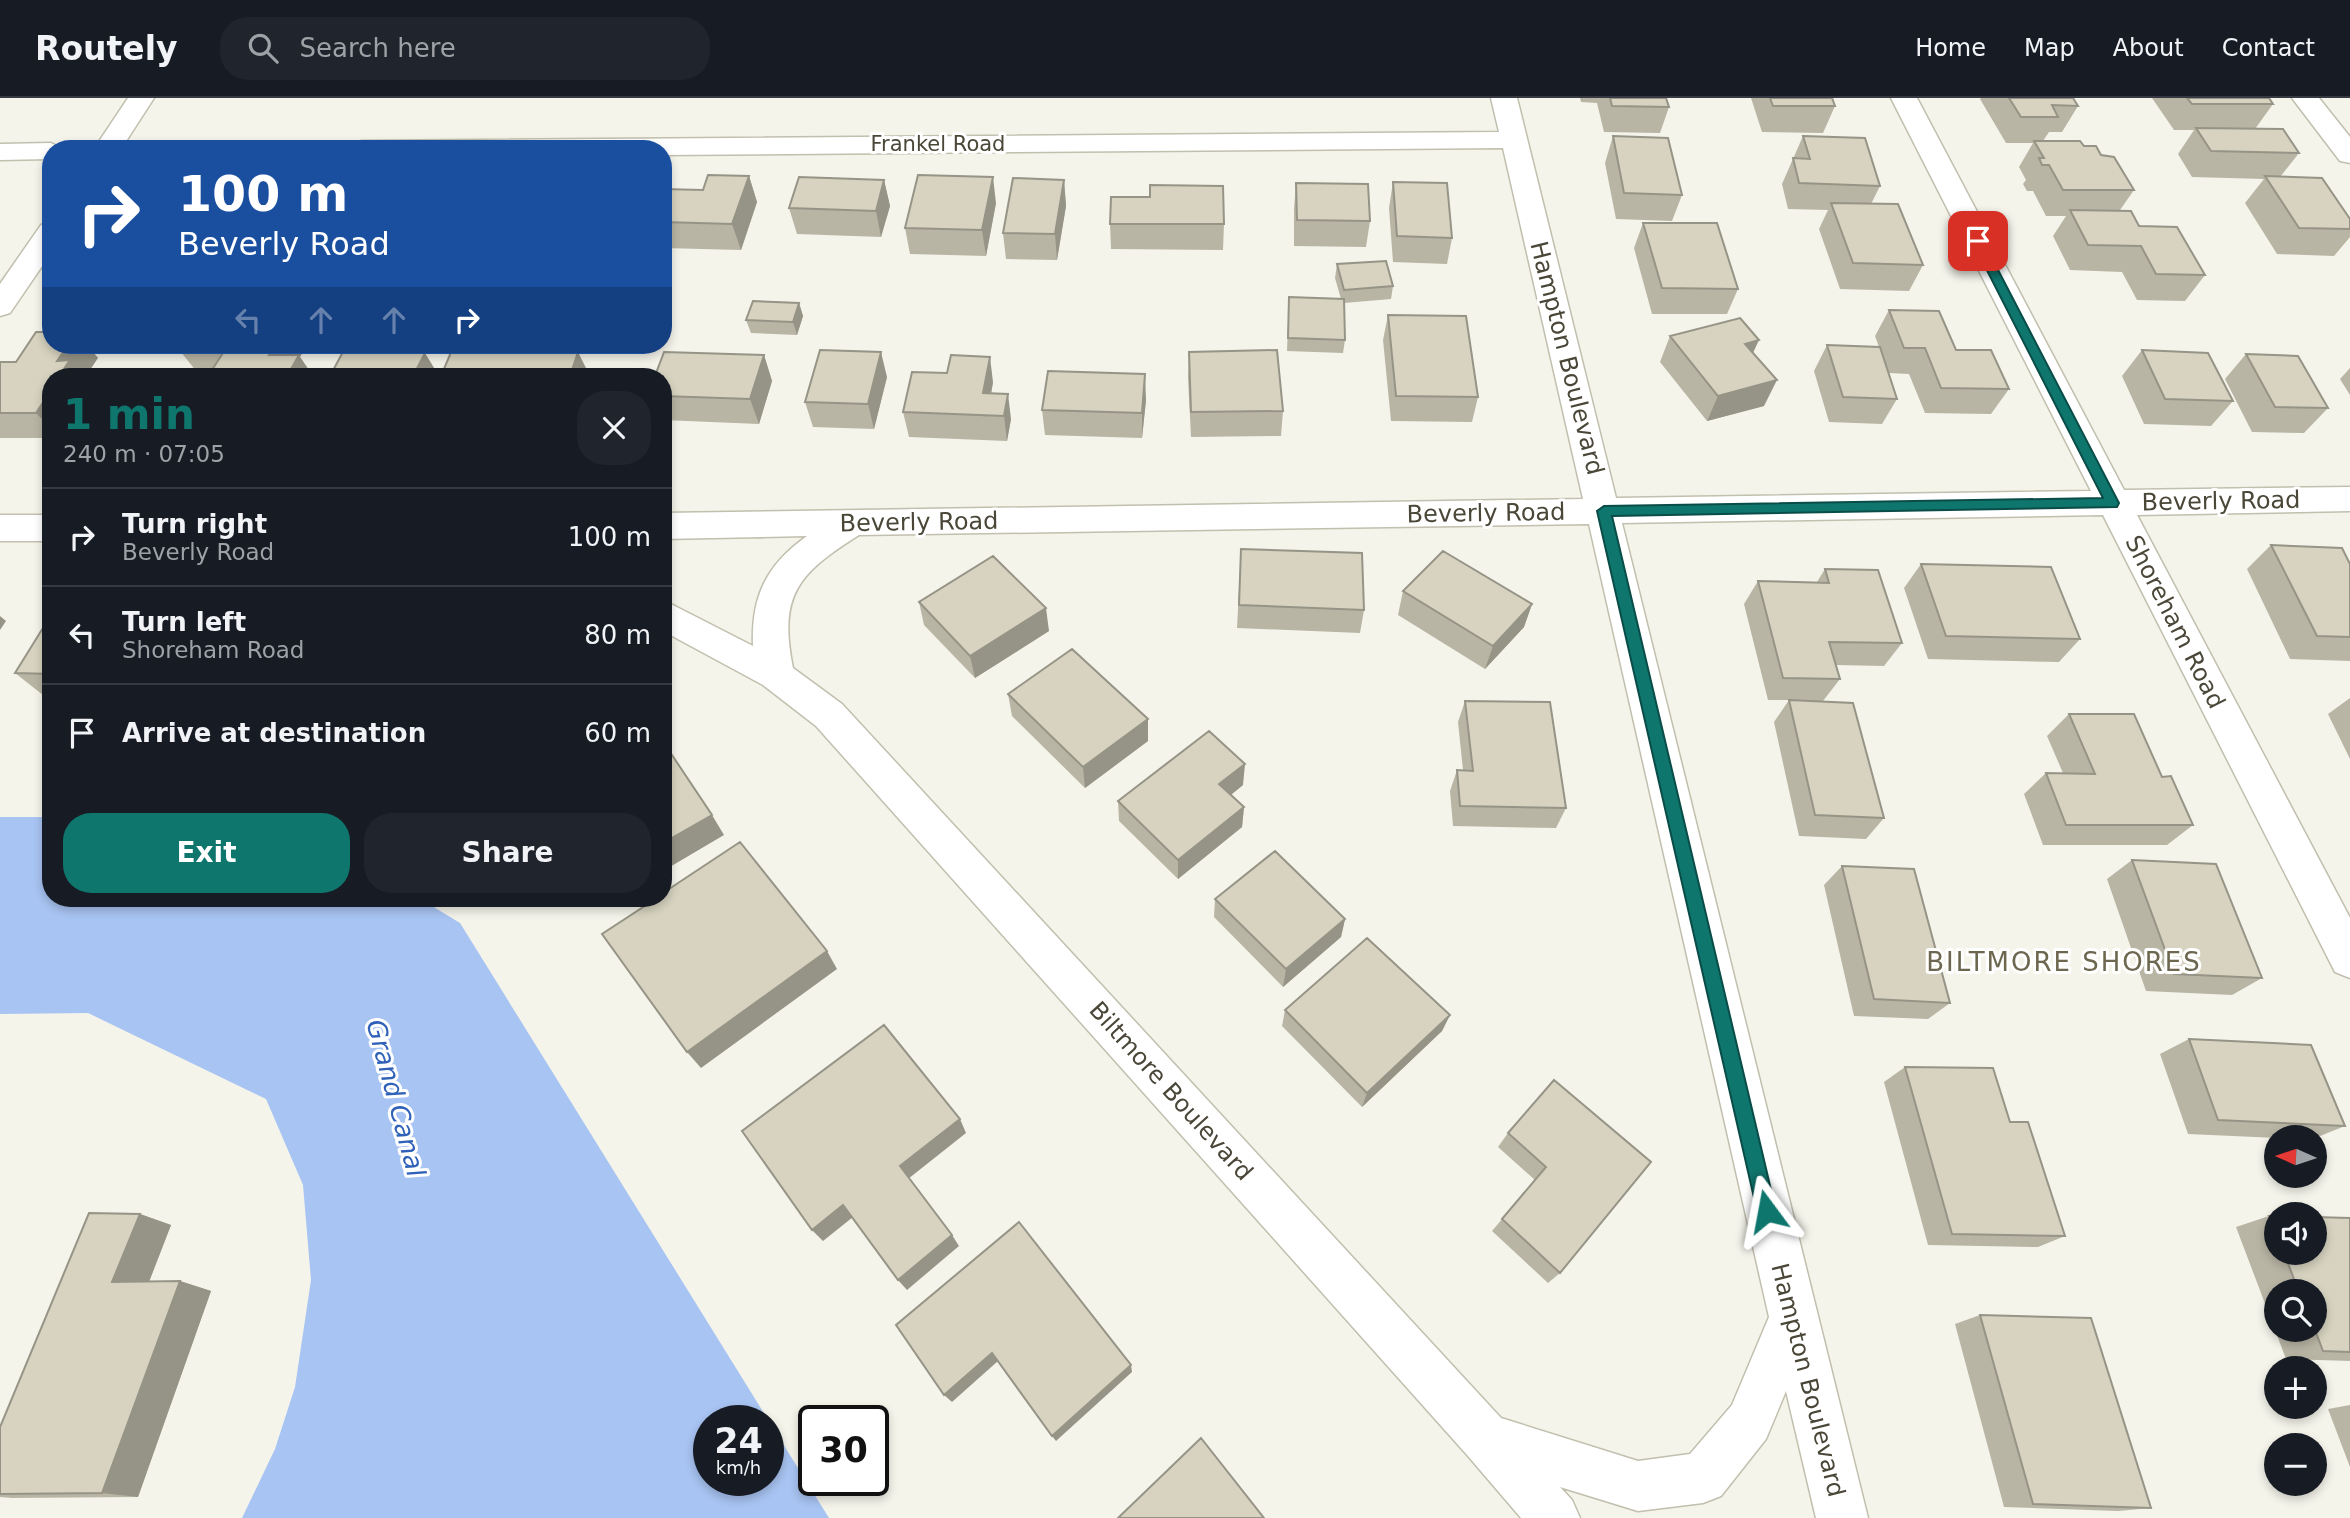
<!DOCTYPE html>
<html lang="en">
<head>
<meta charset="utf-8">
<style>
	:root { --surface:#171b24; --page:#20242c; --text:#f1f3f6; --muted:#9ea1a6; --line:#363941; --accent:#0f766e }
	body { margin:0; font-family:"DejaVu Sans",sans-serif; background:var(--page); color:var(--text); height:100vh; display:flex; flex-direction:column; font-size:26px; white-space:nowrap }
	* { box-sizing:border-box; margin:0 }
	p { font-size:23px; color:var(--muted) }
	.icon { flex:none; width:38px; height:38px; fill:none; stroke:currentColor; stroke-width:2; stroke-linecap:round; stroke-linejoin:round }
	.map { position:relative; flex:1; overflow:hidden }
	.panel { position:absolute; left:42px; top:270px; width:630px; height:539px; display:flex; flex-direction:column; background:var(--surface); border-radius:28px; box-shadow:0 4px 10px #0003 }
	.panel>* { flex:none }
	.hud { position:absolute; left:42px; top:42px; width:630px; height:214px; border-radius:28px; box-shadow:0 4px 10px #0003; background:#1a4fa0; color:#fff; overflow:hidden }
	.needle { width:46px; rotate:273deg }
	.tools { position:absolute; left:2264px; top:1027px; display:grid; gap:14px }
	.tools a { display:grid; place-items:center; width:63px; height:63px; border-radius:50%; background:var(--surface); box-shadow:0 4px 10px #0003; font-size:35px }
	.speed { position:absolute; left:693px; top:1307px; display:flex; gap:14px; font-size:35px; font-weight:700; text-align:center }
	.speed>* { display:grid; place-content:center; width:91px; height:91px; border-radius:50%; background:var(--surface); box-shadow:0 4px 10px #0003; line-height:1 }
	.speed small { font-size:18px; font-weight:400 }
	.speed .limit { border:4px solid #111; border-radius:10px; background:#fff; color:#111 }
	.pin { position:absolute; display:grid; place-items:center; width:60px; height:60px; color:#fff; margin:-30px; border-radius:14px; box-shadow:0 4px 10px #0006 }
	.me { position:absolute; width:77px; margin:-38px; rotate:347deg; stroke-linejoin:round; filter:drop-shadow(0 0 5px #0008) }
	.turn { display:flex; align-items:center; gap:24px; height:147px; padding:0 21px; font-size:32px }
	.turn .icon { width:91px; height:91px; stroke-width:2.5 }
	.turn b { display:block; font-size:49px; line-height:60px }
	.lanes { display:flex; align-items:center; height:66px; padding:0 21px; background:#0003; justify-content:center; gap:35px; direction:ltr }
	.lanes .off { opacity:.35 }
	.round { display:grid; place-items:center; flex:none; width:74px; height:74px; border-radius:28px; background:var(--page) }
	.summary { display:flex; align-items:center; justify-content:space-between; height:119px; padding:0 21px }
	h1 { font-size:42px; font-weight:700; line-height:52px; color:var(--accent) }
	.action { display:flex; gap:14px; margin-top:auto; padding:14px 21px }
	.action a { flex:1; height:80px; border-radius:28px; background:var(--accent); color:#fff; font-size:28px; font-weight:700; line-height:80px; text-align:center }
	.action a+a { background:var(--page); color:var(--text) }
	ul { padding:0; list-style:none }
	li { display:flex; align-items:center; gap:21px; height:98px; padding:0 21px; border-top:2px solid var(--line) }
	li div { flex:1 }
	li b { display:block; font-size:26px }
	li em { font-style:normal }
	header { display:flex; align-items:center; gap:42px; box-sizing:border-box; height:98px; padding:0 35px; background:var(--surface); border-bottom:2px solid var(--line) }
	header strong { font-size:33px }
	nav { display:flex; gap:38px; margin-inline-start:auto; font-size:24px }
	.search { width:490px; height:63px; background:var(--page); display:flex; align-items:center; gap:18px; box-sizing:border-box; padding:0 24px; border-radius:28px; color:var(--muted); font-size:26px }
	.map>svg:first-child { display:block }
	.water { fill:#a8c4f2; fill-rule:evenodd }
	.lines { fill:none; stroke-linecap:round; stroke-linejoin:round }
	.minor-casing { stroke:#c1bfad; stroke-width:3 }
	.minor { fill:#fff; fill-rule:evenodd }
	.wall { fill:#b9b5a5; fill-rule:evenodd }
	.shaded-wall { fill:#969486 }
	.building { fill:#d7d3c0; stroke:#969486; stroke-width:2 }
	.route { fill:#0f766e; stroke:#0a4d48; stroke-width:2 }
	.labels { text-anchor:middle; stroke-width:6; stroke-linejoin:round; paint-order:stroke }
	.far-street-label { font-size:21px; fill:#4a4738; stroke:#fff }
	.street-label { font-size:24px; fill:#4a4738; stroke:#fff }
	.neighbourhood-label { font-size:26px; letter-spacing:2px; fill:#6d674f; stroke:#fff }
	.water-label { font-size:26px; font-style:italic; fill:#2f61b8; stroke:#fff }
</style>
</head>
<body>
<header>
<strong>Routely</strong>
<div class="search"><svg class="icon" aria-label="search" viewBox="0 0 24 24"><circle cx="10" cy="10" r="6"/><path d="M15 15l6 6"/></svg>Search here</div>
<nav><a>Home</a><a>Map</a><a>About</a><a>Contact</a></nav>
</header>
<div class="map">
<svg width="2350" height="1420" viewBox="0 0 2350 1420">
	<rect width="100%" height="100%" fill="#f5f4eb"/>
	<path class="water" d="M0,719H51V800H419L460,825L829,1420H242L275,1351L295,1289L311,1182L303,1087L266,1001L88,915L0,916ZM709,1323H768V1382H709Z"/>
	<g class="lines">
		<defs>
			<path id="minor" d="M128,0H154L121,51H94Z
				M1491,0H1517L1616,400L2091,393L1891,0H1917L2124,392L2350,389V413L2137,417L2350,820V880L2335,874L2103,417L1622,425L1868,1420H1816L1786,1293L1766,1341L1721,1398L1703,1405L1638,1413L1560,1389L1572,1402L1580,1420H1521L1468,1358L816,628L763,587L663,533V502L753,548C751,499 766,467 807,438L663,441V415L1583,401L1503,50L663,57V51H349L353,45L362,43L1499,34ZM1589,426L1769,1219L1732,1307L1690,1356L1638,1363L1501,1320L842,606L793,570C778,496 799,475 859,437Z
				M2292,0H2319L2350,39V65L2340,63Z
				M51,45L63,51H51V61L0,62V46Z
				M51,124V155L10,215L0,218V186L41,127Z
				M0,417H51V443H0Z"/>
		</defs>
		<use href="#minor" class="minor-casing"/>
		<use href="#minor" class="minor"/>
	</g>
	<path class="wall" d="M1580,0H1666L1669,9L1660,35L1604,34L1597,5L1581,4Z
		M1751,0H1832L1835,8L1823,35L1762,34Z
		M1981,0H2073L2078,8L2062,34H2049L2043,43L2084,48L2101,57L2134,92L2120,112L2205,177L2185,203L2137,202L2122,174L2070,172L2053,138L2066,118H2046L2033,93H2027L2023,86L2026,82L2019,69L2033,45H2006L1980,1Z
		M2152,0H2269L2273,6L2255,31L2299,55L2280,79L2350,121V139L2334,158L2277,156L2245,105L2264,81L2192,79L2178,56L2194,32H2174Z
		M1613,38L1682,97L1672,123L1616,121L1605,65Z
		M1803,38L1880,88L1871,106L1923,167L1909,193L1840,191L1819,131L1828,112L1788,111L1782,86Z
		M749,78L757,104L741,152L663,150V91L703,92Z
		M884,82L890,108L881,139L797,136L789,110Z
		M1064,82L1066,108L1057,162L1006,161L1003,135Z
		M1393,84L1452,140L1447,166L1393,164L1389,110Z
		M1296,85L1370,123L1366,149L1294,148V111Z
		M996,105L986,158L910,156L905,130Z
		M1643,125L1738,191L1727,216H1652L1634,150Z
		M1110,126H1224L1223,152L1111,151Z
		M1337,166L1393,188L1391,201L1344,205L1345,242L1343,255L1287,253L1289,199L1341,201L1335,180Z
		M799,205L803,218L797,237L751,235L746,222Z
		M1889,212L1956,252L2009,291L1991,316L1925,315L1909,276L1889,275L1884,261L1897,301L1882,326L1829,324L1814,273L1827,247L1879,249L1875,238Z
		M1388,217L1478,299L1472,324L1391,323L1383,242Z
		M1670,238L1753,255L1764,308L1707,323L1660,264Z
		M51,247H87L98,260L51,278V340H0V264H16Z
		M185,247L300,259L313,278H200L181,254Z
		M2142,252L2233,303L2211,328L2144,326L2122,278Z
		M1189,255L1283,313L1281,338L1191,339L1188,280Z
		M2246,256L2328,310L2304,335L2252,334L2225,281Z
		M764,257L772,283L759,326L663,322V278Z
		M2350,270V297L2340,281Z
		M887,279L874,331L813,329L805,304Z
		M993,284L991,295L1011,321L1007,343L909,339L903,314Z
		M1146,302L1142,340L1045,337L1042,312Z
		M2271,447L2350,466V563L2290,561L2247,471Z
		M1241,451L1364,512L1360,535L1237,530Z
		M1921,466L2080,541L2059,564L1928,561L1904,490Z
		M1825,471L1902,545L1884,568L1836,567L1840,581L1823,603L1884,720L1866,741L1799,738L1774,624L1789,602H1768L1744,506L1758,483L1817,484Z
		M1403,493L1532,506L1524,529L1485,571L1398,517Z
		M919,504L1049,533L975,580L924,527Z
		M51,517V597H43L15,575Z
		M1008,596L1148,621V643L1085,690L1012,618Z
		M2350,600V661L2328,616Z
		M1465,603L1566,710L1556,730L1453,728L1450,693L1457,672H1463L1458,624Z
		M2069,616L2162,679L2193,727L2167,747H2043L2024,696L2046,675H2063L2047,638Z
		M1243,687L1231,697L1244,709L1242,729L1178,781L1119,723L1118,703Z
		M2132,762L2262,880L2232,897L2146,893L2107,781Z
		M1842,768L1950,905L1928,921L1854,918L1824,787Z
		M1215,801L1345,821L1341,839L1283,889L1214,819Z
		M1285,912L1450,917L1442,933L1362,1009L1282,928Z
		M2189,941L2345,1028L2315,1040H2277L2188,1036L2160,956Z
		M1905,969L2010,1024L2065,1138L2038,1149L1928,1147L1884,984Z
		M1554,982L1560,1175L1548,1185L1492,1133L1535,1082L1498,1049L1508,1035Z
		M140,1116L171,1127L149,1184L180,1183L211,1193L138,1399L12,1400L0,1399V1329Z
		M2269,1118H2277V1155H2315L2350,1120V1263L2286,1261L2236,1129ZM2277,1194H2315V1232H2277Z
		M1980,1217L2151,1410L2118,1413L2004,1409L1955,1226Z
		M2350,1307V1369L2328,1311Z"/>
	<path class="shaded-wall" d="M749,78L757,104L741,152L732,126Z
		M993,79L996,105L986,158L982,132Z
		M884,82L890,108L881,139L876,113Z
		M1064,82L1066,108L1057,162L1055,136Z
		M799,205L803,218L797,237L793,224Z
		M1759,242L1747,268L1745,246Z
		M68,247H87L98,260L86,278H59L57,263Z
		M274,247H307L300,259L313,278H284L269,257Z
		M499,247H515L520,256L496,254Z
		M578,254L590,278H570Z
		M881,254L887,279L874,331L868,306Z
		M425,255L439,278H413Z
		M764,257L772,283L759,326L750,301Z
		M990,259L993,284L987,320L983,295Z
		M1145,276L1146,302L1142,340V315Z
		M1777,282L1764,308L1707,323L1718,298Z
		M51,292V330L36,315Z
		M1008,296L1011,321L1007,343L1004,318Z
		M1532,506L1524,529L1485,571L1493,548Z
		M1046,510L1049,533L975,580L970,558Z
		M0,518L6,523L0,532Z
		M1148,621V643L1085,690L1083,669Z
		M1245,666L1243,687L1218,707L1219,686Z
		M1244,709L1242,729L1178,781V762Z
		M712,717L724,737L663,773V745Z
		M599,800H617L605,807Z
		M1345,821L1341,839L1283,889L1286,871Z
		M827,853L837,871L701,970L687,954Z
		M1450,917L1442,933L1362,1009L1367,995Z
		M960,1021L966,1035L908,1081L900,1068Z
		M843,1107L853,1119L823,1143L812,1132Z
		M140,1116L171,1127L145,1194L112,1184Z
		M952,1137L959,1148L907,1192L898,1182Z
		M180,1183L211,1193L138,1399L102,1395Z
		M992,1255L998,1263L952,1304L944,1297Z
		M1131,1267L1132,1274L1056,1343L1052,1338Z"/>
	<path class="building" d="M1610,0H1666L1669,9L1612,8Z
		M1770,0H1832L1835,8H1773Z
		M2009,0H2073L2078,8L2052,7L2058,19H2021Z
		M2187,0H2269L2273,6H2192Z
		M2196,30L2283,31L2299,55L2211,53Z
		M1613,38L1668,40L1682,97L1624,95Z
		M1803,38L1865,40L1880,88L1799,85L1793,60L1810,61Z
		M2034,43H2080L2084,48H2096L2101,57L2114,59L2134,92H2063L2049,67H2042L2039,60H2044Z
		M708,77L749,78L732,126L663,124V91L703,92Z
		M918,77L993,79L982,132L905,130Z
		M2265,78L2322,80L2350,121V131L2299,130Z
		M799,79L884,82L876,113L789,110Z
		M1013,80L1064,82L1055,136L1003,135Z
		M1393,84L1447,85L1452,140L1397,138Z
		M1296,85L1368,86L1370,123L1297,122Z
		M1150,87L1223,88L1224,126H1110L1111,99H1150Z
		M1831,105L1898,106L1923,167L1853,165Z
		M2070,112L2131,113L2139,128L2177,129L2205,177L2156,176L2141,148L2088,147Z
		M1643,125H1717L1738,191L1662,190Z
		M1386,163L1393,188L1344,192L1337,166Z
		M1289,199L1344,201L1345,242L1288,240Z
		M753,203L799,205L793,224L746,222Z
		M1889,212L1939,213L1956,252H1991L2009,291L1941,290L1925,250H1904Z
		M1388,217L1466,218L1478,299L1396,298Z
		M1740,220L1759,242L1745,246L1777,282L1718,298L1670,238Z
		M36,234H51V247H68L57,263L70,262L59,278H51V292L36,315H0V264H16Z
		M185,247H274L269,257H299L287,278H208L223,255L181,254Z
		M454,247H499L496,254H578L570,278H441Z
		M1827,247L1880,249L1897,301L1843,299Z
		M344,252L425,255L413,278H330Z
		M820,252L881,254L868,306L805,304Z
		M1277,252L1283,313L1191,314L1189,254Z
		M2142,252L2208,255L2233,303L2165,301Z
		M664,254L764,257L750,301L663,298V278H655Z
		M2246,256L2298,258L2328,310L2275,309Z
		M951,257L990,259L983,295L1008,296L1004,318L903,314L912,274L947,275Z
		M1048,273L1145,276L1142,315L1042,312Z
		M2271,447L2342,450L2350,466V539L2317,538Z
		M1241,451L1362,455L1364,512L1239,507Z
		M1443,453L1532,506L1493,548L1403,493Z
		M993,458L1046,510L970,558L919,504Z
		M1921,466L2051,469L2080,541L1946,538Z
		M1825,471L1878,472L1902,545L1829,544L1840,581L1783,580L1758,483L1829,485Z
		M51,517V576L15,575Z
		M1072,551L1148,621L1083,669L1008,596Z
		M1789,602L1853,605L1884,720L1815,717Z
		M1465,603L1550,604L1566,710L1460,708L1457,672L1473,673Z
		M2069,616H2134L2162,679L2171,678L2193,727H2066L2046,675L2095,676Z
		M1209,633L1245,666L1219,686L1244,709L1178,762L1118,703Z
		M670,654L712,717L663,745V658Z
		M740,744L827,853L687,954L602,836L657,800H663V795Z
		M1275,753L1345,821L1286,871L1215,801Z
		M2132,762L2216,766L2262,880L2174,876Z
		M1842,768L1914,771L1950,905L1874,901Z
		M1367,840L1450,917L1367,995L1285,912Z
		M884,927L960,1021L900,1068L952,1137L898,1182L843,1107L812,1132L742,1033Z
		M2189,941L2311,947L2345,1028L2218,1022Z
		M1905,969L1993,970L2010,1024H2028L2065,1138L1952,1136Z
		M1554,982L1651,1064L1560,1175L1502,1121L1546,1069L1508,1035Z
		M89,1115L140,1116L112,1184L180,1183L102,1395L0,1396V1329Z
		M2269,1118H2277V1137Z
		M2315,1119L2350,1120V1254L2323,1253L2315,1232V1194H2299L2284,1155H2315Z
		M1019,1124L1131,1267L1052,1338L992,1255L944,1297L896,1227Z
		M1980,1217L2091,1220L2151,1410L2033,1406Z
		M1201,1340L1264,1420H1118Z"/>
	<path class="route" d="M1978,139L1983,143L2119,405L2117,409L1612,418L1776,1113L1773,1120L1767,1123L1760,1120L1757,1113L1597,413L1604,408L2103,400L1972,143Z"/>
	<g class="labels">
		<g class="far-street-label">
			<text x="938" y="53">Frankel Road</text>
		</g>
		<g class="street-label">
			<text transform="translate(1567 260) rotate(76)" y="8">Hampton Boulevard</text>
			<text transform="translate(2221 403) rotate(-1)" y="8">Beverly Road</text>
			<text transform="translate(1486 415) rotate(-1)" y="8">Beverly Road</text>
			<text transform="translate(919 424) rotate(-1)" y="8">Beverly Road</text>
			<text transform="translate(2175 524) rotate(63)" y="8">Shoreham Road</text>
			<text transform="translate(1171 993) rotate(48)" y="8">Biltmore Boulevard</text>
			<text transform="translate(1808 1282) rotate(76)" y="8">Hampton Boulevard</text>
		</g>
		<g class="neighbourhood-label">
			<text x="2064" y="873">BILTMORE SHORES</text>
		</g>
		<g class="water-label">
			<text transform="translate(396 1000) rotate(75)" y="9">Grand Canal</text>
		</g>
	</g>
</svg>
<div class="tools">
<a><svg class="needle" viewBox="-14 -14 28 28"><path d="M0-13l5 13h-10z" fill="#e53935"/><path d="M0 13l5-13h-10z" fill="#9ea1a6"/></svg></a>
<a><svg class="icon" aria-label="sound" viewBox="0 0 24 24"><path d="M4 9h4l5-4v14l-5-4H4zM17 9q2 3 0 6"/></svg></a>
<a><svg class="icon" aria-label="search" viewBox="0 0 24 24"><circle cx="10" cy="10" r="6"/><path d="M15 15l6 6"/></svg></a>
<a>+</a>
<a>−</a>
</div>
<div class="speed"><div>24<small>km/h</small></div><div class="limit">30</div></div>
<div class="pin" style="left:1978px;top:143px;background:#d93025"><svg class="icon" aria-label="arrive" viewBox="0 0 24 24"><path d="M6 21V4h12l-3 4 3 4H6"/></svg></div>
<svg class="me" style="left:1767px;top:1113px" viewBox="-20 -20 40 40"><path d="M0-17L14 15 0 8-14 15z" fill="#0f766e" stroke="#fff" stroke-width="4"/></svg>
<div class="hud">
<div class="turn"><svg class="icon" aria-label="right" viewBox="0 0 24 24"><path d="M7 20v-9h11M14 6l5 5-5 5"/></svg><div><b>100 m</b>Beverly Road</div></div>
<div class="lanes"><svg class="icon off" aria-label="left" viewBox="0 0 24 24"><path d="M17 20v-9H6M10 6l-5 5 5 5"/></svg><svg class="icon off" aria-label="ahead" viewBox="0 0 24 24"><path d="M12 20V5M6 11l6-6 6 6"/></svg><svg class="icon off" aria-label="ahead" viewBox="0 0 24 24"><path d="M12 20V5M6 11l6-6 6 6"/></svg><svg class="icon" aria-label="right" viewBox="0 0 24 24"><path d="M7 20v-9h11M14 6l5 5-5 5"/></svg></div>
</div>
<section class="panel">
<div class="summary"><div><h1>1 min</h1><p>240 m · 07:05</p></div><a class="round"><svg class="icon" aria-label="close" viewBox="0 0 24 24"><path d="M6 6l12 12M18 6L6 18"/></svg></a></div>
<ul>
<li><svg class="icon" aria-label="right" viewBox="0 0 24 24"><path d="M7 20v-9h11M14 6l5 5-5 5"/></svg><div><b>Turn right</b><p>Beverly Road</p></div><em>100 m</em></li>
<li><svg class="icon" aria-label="left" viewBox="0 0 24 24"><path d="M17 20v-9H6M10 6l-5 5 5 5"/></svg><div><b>Turn left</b><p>Shoreham Road</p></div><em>80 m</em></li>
<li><svg class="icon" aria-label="arrive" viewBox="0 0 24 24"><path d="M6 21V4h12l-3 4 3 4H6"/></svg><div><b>Arrive at destination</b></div><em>60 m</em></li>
</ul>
<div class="action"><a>Exit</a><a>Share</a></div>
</section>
</div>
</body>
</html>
